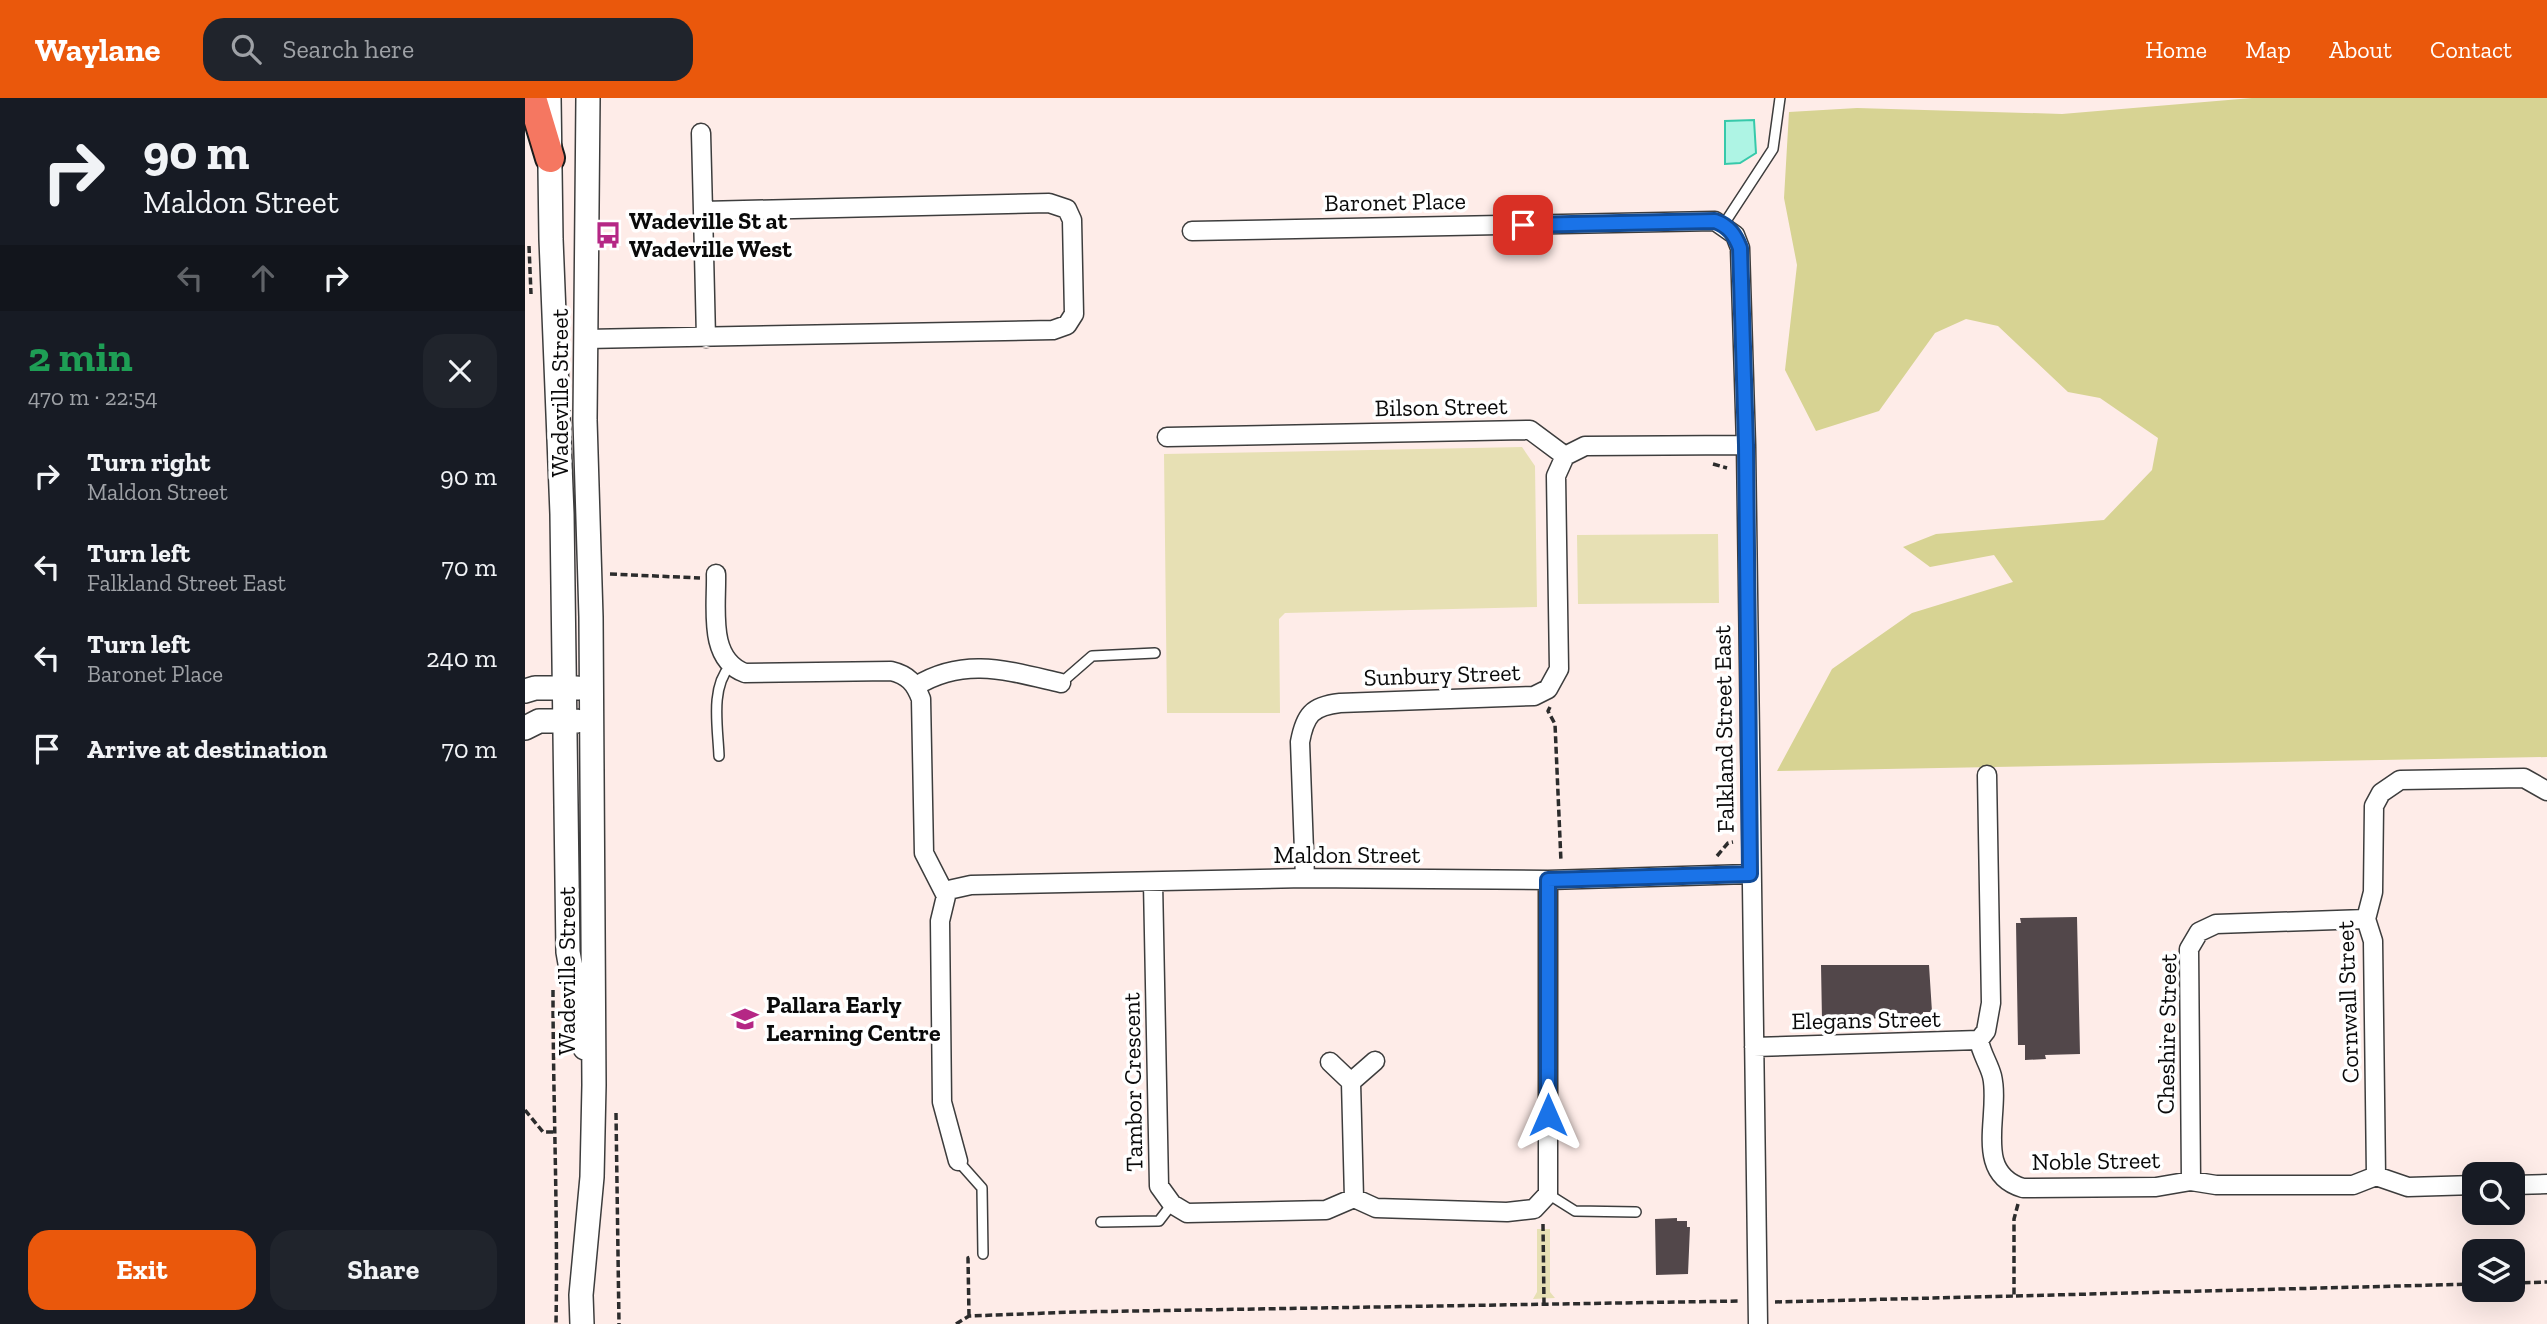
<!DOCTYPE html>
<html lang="en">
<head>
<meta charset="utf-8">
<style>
	:root { --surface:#171b24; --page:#20242c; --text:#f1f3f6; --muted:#9ea1a6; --accent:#ea580c }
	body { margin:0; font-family:"Zilla Slab",serif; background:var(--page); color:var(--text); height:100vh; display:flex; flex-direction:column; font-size:26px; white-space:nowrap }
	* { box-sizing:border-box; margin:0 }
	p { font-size:23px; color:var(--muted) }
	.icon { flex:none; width:38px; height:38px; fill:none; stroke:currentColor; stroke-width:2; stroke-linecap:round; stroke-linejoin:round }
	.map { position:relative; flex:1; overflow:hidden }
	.drawer { display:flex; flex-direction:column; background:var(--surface); width:525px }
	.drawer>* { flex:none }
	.top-card { background:#171b24; color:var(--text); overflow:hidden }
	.buttons { position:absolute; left:1937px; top:1064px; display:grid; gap:14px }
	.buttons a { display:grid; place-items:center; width:63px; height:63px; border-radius:14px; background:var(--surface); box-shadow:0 7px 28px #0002; font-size:35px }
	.pin { position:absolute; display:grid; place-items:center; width:60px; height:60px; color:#fff; margin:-30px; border-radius:14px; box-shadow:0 4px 10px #0006 }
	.me { position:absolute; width:77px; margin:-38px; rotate:0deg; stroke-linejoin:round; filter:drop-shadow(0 0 5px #0008) }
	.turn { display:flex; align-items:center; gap:24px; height:147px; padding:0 28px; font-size:32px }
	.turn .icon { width:91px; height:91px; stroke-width:2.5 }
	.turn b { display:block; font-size:49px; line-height:60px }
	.lanes { display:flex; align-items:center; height:66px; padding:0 28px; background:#0003; justify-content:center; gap:35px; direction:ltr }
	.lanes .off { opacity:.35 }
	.round { display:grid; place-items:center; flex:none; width:74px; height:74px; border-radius:21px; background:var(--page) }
	.headline { display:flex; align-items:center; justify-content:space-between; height:119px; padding:0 28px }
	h1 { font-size:42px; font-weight:800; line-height:52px; color:#1e9e55 }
	.primary-button { display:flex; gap:14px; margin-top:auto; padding:14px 28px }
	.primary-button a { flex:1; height:80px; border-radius:21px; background:var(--accent); color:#fff; font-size:28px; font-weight:800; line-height:80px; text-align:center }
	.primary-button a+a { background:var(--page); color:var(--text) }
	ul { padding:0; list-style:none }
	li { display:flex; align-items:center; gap:21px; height:91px; padding:0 28px }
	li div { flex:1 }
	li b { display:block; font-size:26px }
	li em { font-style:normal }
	header { display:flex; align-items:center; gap:42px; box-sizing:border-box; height:98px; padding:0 35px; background:var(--accent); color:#fff }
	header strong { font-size:33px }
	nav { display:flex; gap:38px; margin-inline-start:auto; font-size:24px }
	.search { width:490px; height:63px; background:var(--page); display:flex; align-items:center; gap:18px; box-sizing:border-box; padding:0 24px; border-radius:21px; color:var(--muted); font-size:26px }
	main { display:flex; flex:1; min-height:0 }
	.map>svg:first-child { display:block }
	.green { fill:#e7e0b4 }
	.forest { fill:#d7d393 }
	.water { fill:#aef4e4; stroke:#37c9aa; stroke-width:2 }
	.building { fill:#52474a }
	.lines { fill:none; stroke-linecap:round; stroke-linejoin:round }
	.service-casing { stroke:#3d3d3d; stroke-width:12 }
	.minor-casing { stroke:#3d3d3d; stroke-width:21 }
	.tertiary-casing { stroke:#3d3d3d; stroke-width:26 }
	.primary-casing { stroke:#1b1b1b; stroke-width:32 }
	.path { stroke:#2c2c2c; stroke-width:3.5; stroke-dasharray:7 3.5; stroke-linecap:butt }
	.service { stroke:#fff; stroke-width:9 }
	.minor { stroke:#fff; stroke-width:18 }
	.tertiary { stroke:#fff; stroke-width:23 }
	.primary { stroke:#f57761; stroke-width:28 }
	.route-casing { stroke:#114b97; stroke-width:18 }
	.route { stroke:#1a73e8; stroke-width:12 }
	.labels { text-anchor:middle; stroke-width:7; stroke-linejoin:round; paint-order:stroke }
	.street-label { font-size:24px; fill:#0a0a0a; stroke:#fff }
	.poi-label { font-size:24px; font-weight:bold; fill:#0a0a0a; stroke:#fff; text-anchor:start }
</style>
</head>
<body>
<header>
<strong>Waylane</strong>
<div class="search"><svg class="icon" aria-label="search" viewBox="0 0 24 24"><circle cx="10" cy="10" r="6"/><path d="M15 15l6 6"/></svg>Search here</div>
<nav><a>Home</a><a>Map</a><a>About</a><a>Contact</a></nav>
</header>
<main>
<section class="drawer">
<div class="top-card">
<div class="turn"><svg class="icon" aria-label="right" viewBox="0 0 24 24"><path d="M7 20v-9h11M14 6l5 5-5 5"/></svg><div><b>90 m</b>Maldon Street</div></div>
<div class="lanes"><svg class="icon off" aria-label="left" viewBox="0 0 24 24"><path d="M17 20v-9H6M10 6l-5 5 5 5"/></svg><svg class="icon off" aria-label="ahead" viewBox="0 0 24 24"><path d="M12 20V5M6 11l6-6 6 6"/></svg><svg class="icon" aria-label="right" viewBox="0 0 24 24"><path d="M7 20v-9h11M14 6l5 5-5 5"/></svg></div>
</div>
<div class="headline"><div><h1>2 min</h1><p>470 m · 22:54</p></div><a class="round"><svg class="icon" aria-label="close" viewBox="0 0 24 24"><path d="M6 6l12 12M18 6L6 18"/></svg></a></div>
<ul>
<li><svg class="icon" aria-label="right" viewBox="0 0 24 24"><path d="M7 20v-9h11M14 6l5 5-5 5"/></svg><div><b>Turn right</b><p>Maldon Street</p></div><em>90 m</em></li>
<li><svg class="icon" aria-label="left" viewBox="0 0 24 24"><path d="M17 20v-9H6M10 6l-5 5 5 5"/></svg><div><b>Turn left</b><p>Falkland Street East</p></div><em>70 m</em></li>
<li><svg class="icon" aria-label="left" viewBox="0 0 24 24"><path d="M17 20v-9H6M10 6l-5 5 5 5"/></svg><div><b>Turn left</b><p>Baronet Place</p></div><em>240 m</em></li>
<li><svg class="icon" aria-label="arrive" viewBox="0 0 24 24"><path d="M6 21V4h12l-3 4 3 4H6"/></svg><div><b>Arrive at destination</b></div><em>70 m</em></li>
</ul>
<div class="primary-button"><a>Exit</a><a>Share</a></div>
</section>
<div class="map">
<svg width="2022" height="1226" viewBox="0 0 2022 1226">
	<rect width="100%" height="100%" fill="#feece8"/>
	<path class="green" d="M997,349L1010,368L1012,509L760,515L754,521L755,615H642L639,356Z
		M1193,436L1194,505L1053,506L1052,437Z
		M1012,1131H1025V1194L1030,1200L1008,1201L1012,1194Z"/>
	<path class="forest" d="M1727,0H2022V659L1252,673L1307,571L1387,515L1488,484L1469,457L1405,469L1378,449L1411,436L1579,422L1627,372L1633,340L1575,300L1543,294L1473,228L1441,221L1410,235L1354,313L1291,333L1260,272L1272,167L1259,100L1264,14L1332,10L1537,16Z"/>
	<path class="water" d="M1229,22L1231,55L1215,65L1200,66V23Z"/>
	<path class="building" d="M1552,819L1555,956L1520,957L1521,961L1500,962V947H1493L1491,825H1496L1495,820Z
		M1296,867H1404L1407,914H1398V919L1297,922Z
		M1152,1120V1123H1162V1129H1165L1163,1176L1131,1177L1130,1121Z"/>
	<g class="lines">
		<defs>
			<path id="service" d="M1199,126L1248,51L1255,0
				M536,585L567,558L630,555
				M194,658C193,630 185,590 205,568
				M433,1063L457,1090L458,1156
				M1023,1096L1050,1113L1111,1114
				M576,1124L634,1123L647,1106"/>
			<path id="minor" d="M176,35L178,113
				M667,133L1190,123L1210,137L1215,150L1221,347L1233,1226
				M61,241L528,232L542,227L549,216L547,122L542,111L524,105L178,113L181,240
				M642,339L1005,332L1040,358L1060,348L1221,347
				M191,476C192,509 182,561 220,575L366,573C383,577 390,585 396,601L399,755L421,798L415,823L417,1004L433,1063
				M391,588C440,558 484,573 536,585
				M780,780L775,644C780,617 787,608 815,605L1009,598L1023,591L1034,571L1031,378L1040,358
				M628,784L634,1088L647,1106L662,1115L801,1112L829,1100L851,1110L982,1114L1009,1111L1023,1096V782
				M419,793L446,787L780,780L1023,782L1225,776
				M1454,942C1456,955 1464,966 1467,978C1476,1016 1447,1075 1498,1090L1631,1089L1666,1083L1691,1087H1828L1851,1078L1883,1089L1950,1087
				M1454,942L1461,933L1466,905L1462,677
				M1229,949L1454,942
				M805,964L826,984
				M1851,1078L1848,843L1841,821L1848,794L1849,708L1856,695L1875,682L1999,680L2022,693
				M1666,1083L1664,851L1674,834L1691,826L1841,821
				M1988,1087L2022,1086
				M829,1100L826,984L850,963"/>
			<path id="tertiary" d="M24,0L26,141L37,416L43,854L60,950
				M0,593L10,590H52
				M0,630L14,623H51
				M57,1226L56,1197L67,1079L69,987L66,519L60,322L63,0"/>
			<path id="primary" d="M7,0L25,60"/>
		</defs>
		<use href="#service" class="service-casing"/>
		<use href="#minor" class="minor-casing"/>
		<use href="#tertiary" class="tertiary-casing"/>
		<use href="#primary" class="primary-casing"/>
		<path class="path" d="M4,148L6,196
			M1188,366L1202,370
			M85,476L175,480
			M1025,609L1023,613L1030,626L1036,764
			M1192,758L1203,745L1208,744
			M28,892C28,1004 33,1115 31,1226
			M0,1012L18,1034H28
			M91,1015L94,1226
			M1493,1106L1489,1121V1198L1950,1186
			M1018,1126L1019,1206
			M1988,1185L2022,1184
			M1250,1204L1489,1198
			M444,1218L443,1160L446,1159
			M431,1226L444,1218L549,1214L1215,1203"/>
		<use href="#service" class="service"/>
		<use href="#minor" class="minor"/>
		<use href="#tertiary" class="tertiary"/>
		<use href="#primary" class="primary"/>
	</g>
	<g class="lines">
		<defs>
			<path id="route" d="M998,127L1190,123C1204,128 1210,137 1215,150L1221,347L1225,776L1023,782V1017"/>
		</defs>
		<use href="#route" class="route-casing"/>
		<use href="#route" class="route"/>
	</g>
	<defs>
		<symbol id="bus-bare" viewBox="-9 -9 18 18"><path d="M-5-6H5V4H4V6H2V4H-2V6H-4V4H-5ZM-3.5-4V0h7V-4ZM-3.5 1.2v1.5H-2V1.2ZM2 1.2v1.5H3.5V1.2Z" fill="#b52785" stroke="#fff" stroke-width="2.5" paint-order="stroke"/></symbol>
		<symbol id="school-bare" viewBox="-9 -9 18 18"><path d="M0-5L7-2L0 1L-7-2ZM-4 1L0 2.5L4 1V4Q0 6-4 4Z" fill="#b52785" stroke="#fff" stroke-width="2.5" paint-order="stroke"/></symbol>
	</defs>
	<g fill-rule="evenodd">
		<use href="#bus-bare" x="64" y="118" width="38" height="38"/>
		<use href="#school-bare" x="201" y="902" width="38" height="38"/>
	</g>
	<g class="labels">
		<g class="street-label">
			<text transform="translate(870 104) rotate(-1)" y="8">Baronet Place</text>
			<text transform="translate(35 295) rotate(-90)" y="8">Wadeville Street</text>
			<text transform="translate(916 309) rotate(-1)" y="8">Bilson Street</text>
			<text transform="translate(917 577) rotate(-2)" y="8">Sunbury Street</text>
			<text transform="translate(1199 631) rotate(-91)" y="8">Falkland Street East</text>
			<text x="822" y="765">Maldon Street</text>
			<text transform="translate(42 873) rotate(-90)" y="8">Wadeville Street</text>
			<text transform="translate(1823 904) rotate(-92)" y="8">Cornwall Street</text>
			<text transform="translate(1341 922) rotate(-1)" y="8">Elegans Street</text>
			<text transform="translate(1642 936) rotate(-89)" y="8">Cheshire Street</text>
			<text transform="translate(608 984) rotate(-91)" y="8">Tambor Crescent</text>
			<text transform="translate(1571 1063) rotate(-1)" y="8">Noble Street</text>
		</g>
		<g class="poi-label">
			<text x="104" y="131">Wadeville St at<tspan x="104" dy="28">Wadeville West</tspan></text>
			<text x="241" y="915">Pallara Early<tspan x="241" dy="28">Learning Centre</tspan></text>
		</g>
	</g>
</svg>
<div class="buttons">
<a><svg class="icon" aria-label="search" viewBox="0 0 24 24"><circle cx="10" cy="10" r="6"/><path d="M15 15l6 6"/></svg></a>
<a><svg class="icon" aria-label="layers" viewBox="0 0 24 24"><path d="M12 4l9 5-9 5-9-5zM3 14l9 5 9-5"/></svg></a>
</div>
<div class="pin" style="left:998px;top:127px;background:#d93025"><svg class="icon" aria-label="arrive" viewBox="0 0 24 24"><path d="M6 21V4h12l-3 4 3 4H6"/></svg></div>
<svg class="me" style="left:1023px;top:1017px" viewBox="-20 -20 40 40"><path d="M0-17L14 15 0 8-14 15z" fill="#1a73e8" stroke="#fff" stroke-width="4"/></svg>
</div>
</main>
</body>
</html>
